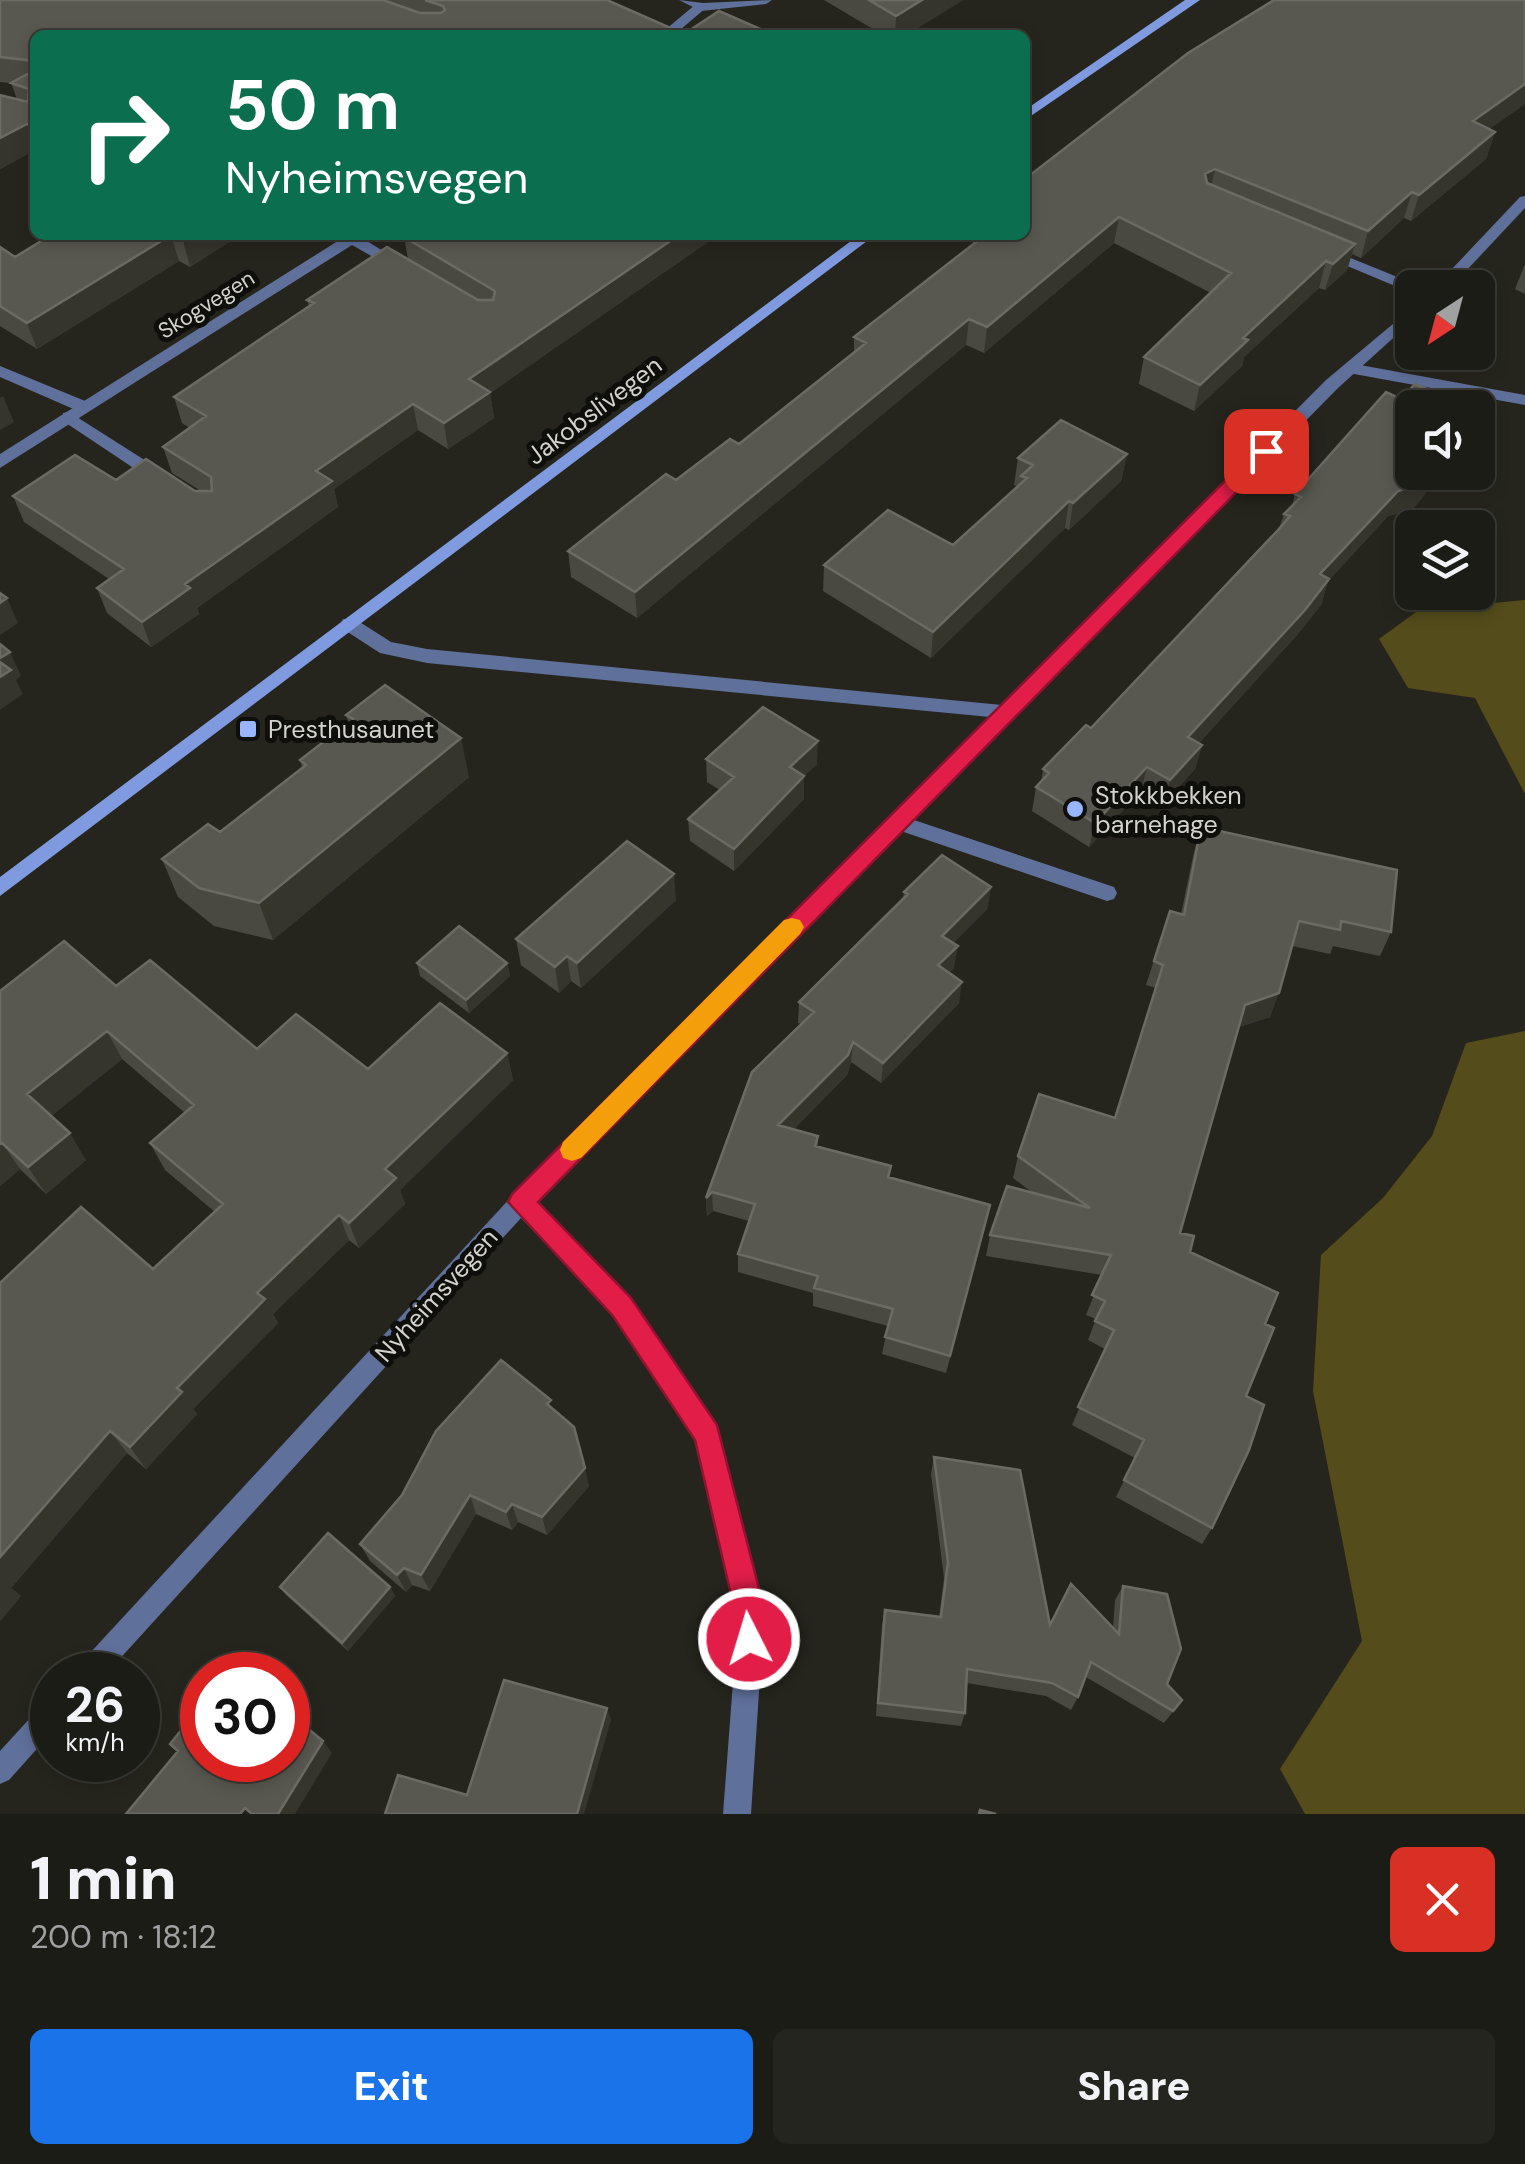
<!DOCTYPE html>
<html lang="en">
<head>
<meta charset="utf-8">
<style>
	:root { --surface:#1c1c16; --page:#25251f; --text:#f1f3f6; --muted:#a0a1a1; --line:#3a3a35; --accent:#1a73e8 }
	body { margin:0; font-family:"DM Sans",sans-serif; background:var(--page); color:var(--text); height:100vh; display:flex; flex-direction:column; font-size:38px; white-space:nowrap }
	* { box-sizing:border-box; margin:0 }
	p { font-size:32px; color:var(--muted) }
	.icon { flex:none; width:55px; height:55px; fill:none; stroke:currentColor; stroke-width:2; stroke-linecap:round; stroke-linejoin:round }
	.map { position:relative; height:1814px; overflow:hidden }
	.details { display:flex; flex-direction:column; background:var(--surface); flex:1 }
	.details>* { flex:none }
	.guide { position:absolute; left:30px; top:30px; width:1000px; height:210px; border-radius:15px; box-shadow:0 5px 15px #0003,0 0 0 2px var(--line); background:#0b6e4f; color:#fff; overflow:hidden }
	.needle { width:65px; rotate:216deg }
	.fabs { position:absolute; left:1395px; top:270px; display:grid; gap:20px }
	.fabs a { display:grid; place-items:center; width:100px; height:100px; border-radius:15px; background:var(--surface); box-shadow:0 5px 15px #0003,0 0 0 2px var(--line); font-size:50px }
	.speed { position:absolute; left:30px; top:1652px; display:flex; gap:20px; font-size:50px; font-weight:700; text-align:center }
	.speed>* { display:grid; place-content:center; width:130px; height:130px; border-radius:50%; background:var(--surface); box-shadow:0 5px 15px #0003,0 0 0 2px var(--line); line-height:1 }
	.speed small { font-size:25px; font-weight:400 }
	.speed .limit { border:15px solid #d22; background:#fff; color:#111 }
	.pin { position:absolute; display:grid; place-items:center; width:85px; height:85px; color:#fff; margin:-42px; border-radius:20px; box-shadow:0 5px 15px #0006 }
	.me { position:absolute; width:110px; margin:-55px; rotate:355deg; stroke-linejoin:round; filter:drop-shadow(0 0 8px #0008) }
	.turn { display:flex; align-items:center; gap:35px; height:210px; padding:0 30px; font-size:45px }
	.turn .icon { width:130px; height:130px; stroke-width:2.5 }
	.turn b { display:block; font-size:70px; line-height:85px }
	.round { display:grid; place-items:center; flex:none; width:105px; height:105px; border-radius:15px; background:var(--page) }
	.overview { display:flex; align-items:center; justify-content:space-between; height:170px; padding:0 30px }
	h1 { font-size:60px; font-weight:800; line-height:75px }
	.action { display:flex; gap:20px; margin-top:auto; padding:20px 30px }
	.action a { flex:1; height:115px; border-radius:15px; background:var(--accent); color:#fff; font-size:40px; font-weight:800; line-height:115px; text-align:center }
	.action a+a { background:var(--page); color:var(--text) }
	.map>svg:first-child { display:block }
	.green { fill:#544c1a }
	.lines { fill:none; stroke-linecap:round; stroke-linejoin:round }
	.lane { fill:#5f709b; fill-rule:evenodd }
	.street { fill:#5f709b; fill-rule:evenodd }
	.secondary { fill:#809adf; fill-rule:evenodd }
	.wall { fill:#4a4941 }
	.shaded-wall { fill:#36352c }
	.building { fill:#595850; stroke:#6c6b63; stroke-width:2.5 }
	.route { fill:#e11d48; stroke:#92132f; stroke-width:2.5 }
	.slow { fill:#f59e0b }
	.poi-dot { fill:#99b5fd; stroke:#0e0e0a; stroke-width:4 }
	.labels { text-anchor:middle; stroke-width:10; stroke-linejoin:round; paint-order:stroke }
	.far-street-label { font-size:22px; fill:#d3d2cd; stroke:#0e0e0a }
	.street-label { font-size:25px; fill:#d3d2cd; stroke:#0e0e0a }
	.poi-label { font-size:25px; fill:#d3d2cd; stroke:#0e0e0a; text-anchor:start }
</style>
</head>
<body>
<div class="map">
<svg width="1525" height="1814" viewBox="0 0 1525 1814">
	<rect width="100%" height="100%" fill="#26251d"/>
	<path class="green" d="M1525,600V794L1475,698L1408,688L1379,639L1419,610Z
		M1525,1031V1814H1305L1280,1769L1362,1641L1313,1391L1321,1255L1383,1198L1432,1136L1466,1043Z"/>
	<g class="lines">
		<path class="lane" d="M679,0L703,3L772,0L766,4L701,11Z
			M1326,248L1417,285L1419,288H1412V293L1407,291L1321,255L1319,252Z
			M1349,363L1525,395V405L1343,372L1341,368Z
			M0,366L90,403L92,407L90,411H78L0,377Z
			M69,412L165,473V481H153L63,421V413Z
			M896,814L1114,887L1117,893L1114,899L1107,901L889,827L886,822Z"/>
		<path class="street" d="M696,4L707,7L674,35H659Z
			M1525,196V208L1450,288H1434L1520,197Z
			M338,235H364L362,238L409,267L401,272L396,270L352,245L0,468V454L341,239Z
			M1412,308V321L1338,388L536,1202L630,1299L720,1434L764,1616L751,1814H723L738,1616L697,1439L614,1315L521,1218L105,1675H74L78,1666L513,1195L990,717L427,663L380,653L343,629L340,624L343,619H355L391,642L427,649L1002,705L1326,380Z
			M52,1700V1732L9,1780L0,1784V1751L43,1704Z"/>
		<path class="secondary" d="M1185,0H1200L1025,120V110Z
			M859,235H875L0,896V877Z"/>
	</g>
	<path class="wall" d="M0,0H607L684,34L774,35H35V150L0,169V95L17,99L11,83L0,82Z
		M824,0H963L906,35H883Z
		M1525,104L1489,129L1495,132L1486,159L1411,221L1404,218L1361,258L1352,254L1347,270L1325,290L1319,288L1244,357L1242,366L1194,411L1139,384L1144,357L1211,293L1114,243L984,353L966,345L637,618L571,577L568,551L676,480L739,444L854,353V337L973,244V235H1025V179Z
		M51,235H240L190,267L179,261L37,349L0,326V247L15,257Z
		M406,235H718L490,393L494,418L448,449L418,430L334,489L338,507L197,608L199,614L151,647L107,613L97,588L109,579L24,522L13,496L116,480L201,491L172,473L163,447L190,428L182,423L174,397L309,307L307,300L408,259L404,237Z
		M1525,264V294L1515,289Z
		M1127,454L1121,481L1069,530L1065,528L931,658L823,591L824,565L953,545L1018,487L1014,485L1018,458Z
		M1412,472H1443L1412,510L1388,516L1328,581L1321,605L1297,635L1199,743L1202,745L1195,769L1163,804L1141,791L1089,847L1032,811L1036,787L1041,782L1043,769L1091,728L1279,529L1284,514L1292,506L1295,494Z
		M346,715L469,777L273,940L214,926L178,897L162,859L220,832L302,768L300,760L348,722Z
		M706,759L817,764L804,776V799L734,871L690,841L688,819L720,790L707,782Z
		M1201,827L1391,932L1380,956L1333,946L1330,954L1292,946L1270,1017L1239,1027L1180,1233L1190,1252L1265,1324L1212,1528L1202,1544L1116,1497L1135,1458L1072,1425L1105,1349L1088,1340L1096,1319L1086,1315L1102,1275L986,1256L990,1235L1033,1193L1013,1178L1018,1156L1115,1118L1156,988L1146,985L1170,911L1181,914L1194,852Z
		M991,887L987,909L953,943L954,968L949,973L959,1003L881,1083L851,1062L847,1075L793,1130L818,1136V1147L891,1166L890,1177L986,1224L946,1373L882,1354L888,1326L813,1306V1293L738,1272V1254L749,1221L713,1211L707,1216L706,1198L801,1024L798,1023L799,1002L903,899L904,892Z
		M676,900L581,988L571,981L559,993L521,965L516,939Z
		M417,963H507L510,976L469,1013L420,976Z
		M116,986L257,1049L368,1069L507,1053L513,1080L400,1190L405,1204L359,1248L349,1240L273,1314L278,1323L193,1409L197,1414L146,1469L127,1453L11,1588L21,1596L0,1621V1283L153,1269L215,1212L165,1170L150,1143L185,1113L122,1059L51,1116L86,1160L46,1194L20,1169L0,1186V991Z
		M553,1410L589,1486L547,1535L518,1522L512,1530L476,1514L430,1591L412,1585L406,1592L370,1561L360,1544Z
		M934,1457L1050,1625L1113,1628L1115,1600L1123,1586L1167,1684L1182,1700L1164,1723L1086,1677L1078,1697L1071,1710L1046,1696L967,1683L965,1713L961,1726L876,1716L882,1625L885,1610L939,1617L944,1578L931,1474Z
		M280,1587H390L395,1596L348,1651L286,1595Z"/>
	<path class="shaded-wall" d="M922,0H963L906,35H895L896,16Z
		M1525,84V104L1464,147L1473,121Z
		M27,124L35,150L0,169V138Z
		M1495,132L1486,159L1411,221L1419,195Z
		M1215,169L1209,196L1205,174Z
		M1412,192L1404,218L1361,258L1368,231Z
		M1119,217L1114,243L984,353L987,327Z
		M171,235L179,261L37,349L27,323Z
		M192,235H240L190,267L183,241Z
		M679,235H718L490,393L494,418L448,449L444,423L469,379Z
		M1355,244L1347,270L1325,290L1333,264Z
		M1326,261L1319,288L1244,357L1242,366L1194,411L1200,385L1243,338Z
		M969,319L966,345L637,618L635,592Z
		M3,396L14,422L0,430V398Z
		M413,404L418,430L334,489L338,507L197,608L199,614L151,647L142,622L316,471Z
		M1127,454L1121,481L1069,530L1073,503Z
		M1431,472H1443L1412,510L1388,516L1328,581L1321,605L1297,635L1182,762L1188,737L1320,574L1398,491Z
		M1069,501L1065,528L931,658L933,632Z
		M7,598L18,623L0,635V603Z
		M10,652L21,676L16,680L23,694L0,710V658Z
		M461,738L469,777L273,940L259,903Z
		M818,741L817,764L790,790V767Z
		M1202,745L1195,769L1163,804L1170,780Z
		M1147,767L1141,791L1089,847L1095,823Z
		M804,776V799L734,871V849Z
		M674,874L676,900L581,988L577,963Z
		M991,887L987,909L939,957L942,936Z
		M958,946L954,968L936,987L938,965Z
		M567,956L571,981L559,993L555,967Z
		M507,963L510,976L469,1013L466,1000Z
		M962,982L959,1003L881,1083L883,1063Z
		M1279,993L1270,1017L1236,1028L1245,1005Z
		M107,1031L122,1059L44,1122L27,1094Z
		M853,1042L851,1062L847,1075L778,1145V1125Z
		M507,1053L513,1080L400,1190L405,1204L359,1248L349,1223L385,1169Z
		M70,1133L86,1160L46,1194L28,1167Z
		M2,1143L20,1169L0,1186V1144Z
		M712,1192L713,1211L707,1216L706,1198Z
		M339,1215L349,1240L273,1314L278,1323L193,1409L197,1414L146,1469L130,1447L177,1388L257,1293Z
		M110,1431L127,1453L11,1588L21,1596L0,1621V1557Z
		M585,1468L589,1486L547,1535L542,1517Z
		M470,1495L476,1514L430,1591L421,1575Z
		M512,1504L518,1522L512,1530L506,1512Z
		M404,1568L412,1585L406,1592L397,1575Z
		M390,1587L395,1596L348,1651L342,1643Z
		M607,1708L611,1720L584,1814H577Z
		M323,1741L332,1753L295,1814H278Z"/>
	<path class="building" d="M0,0H383L420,13H441L445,10L443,6L425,0H607L684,34L719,11L774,35H35V61L0,57Z
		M869,0H922L896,16Z
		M1274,0H1525V84L1473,121L1495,132L1419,195L1412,192L1368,231L1215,169L1205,174L1207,183L1355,244L1333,264L1326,261L1243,338L1248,340L1200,385L1144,357L1231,273L1119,217L987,327L969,319L635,592L568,551L666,474L676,480L730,439L739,444L866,343L854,337L985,235H1025V179L1188,53Z
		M35,70V128L27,124L0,138V95L28,102L29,89L11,83Z
		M51,235H171L27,323L0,306V247L15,257Z
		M172,235H192L183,241Z
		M406,235H679L469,379L490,392L444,423L413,404L316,471L332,481L185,584L190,588L142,622L97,588L124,569L13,496L75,455L116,480L146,459L195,491H212L211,477L163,447L206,416L174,397L314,303L307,300L387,247L478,300H493L495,291L404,237Z
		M1415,384L1471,408H1412V472H1431L1422,484L1398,491L1320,574L1329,579L1305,610L1188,737L1202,745L1170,780L1147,767L1095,823L1036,787L1049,773L1043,769L1086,725L1091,728L1278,530L1290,516L1284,514L1301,497L1295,494L1386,392L1401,399Z
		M1061,420L1127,454L1073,503L1069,501L933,632L824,565L888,510L953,545L1027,478L1021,476L1033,465L1018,458Z
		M0,593L7,598L0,603Z
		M0,644L10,652L0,658Z
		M0,662L11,670L0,677Z
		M385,685L461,738L259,903L199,888L162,859L208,824L220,832L306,765L300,760L353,719L346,715Z
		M763,707L818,741L790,767L804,776L734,849L688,819L734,777L706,759Z
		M1201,827L1397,870L1391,932L1341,921L1340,930L1299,921L1279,993L1245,1005L1180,1233L1194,1236L1190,1252L1278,1293L1265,1324L1274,1328L1246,1396L1264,1405L1249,1450L1212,1528L1124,1480L1144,1440L1078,1407L1114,1330L1095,1321L1105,1301L1092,1295L1111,1255L990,1235L1007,1186L1090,1208L1018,1156L1039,1094L1115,1118L1163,965L1154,961L1170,911L1184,915Z
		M627,841L674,874L577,963L567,956L555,967L516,939Z
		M942,855L991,887L942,936L958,946L938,965L962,982L883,1063L853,1042L848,1055L778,1125L818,1136L815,1146L891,1166L888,1177L990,1205L950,1356L885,1337L893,1309L814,1288L818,1276L738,1254L755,1204L712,1192L706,1198L752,1072L814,1012L799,1002L908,894L904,892Z
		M459,926L507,963L466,1000L417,963Z
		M64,941L116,986L150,960L257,1049L296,1014L368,1069L440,1003L507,1053L385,1169L396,1178L349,1223L339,1215L257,1293L265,1299L177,1388L182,1392L130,1447L110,1431L0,1557V1283L81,1207L153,1269L223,1204L150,1143L194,1105L107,1031L27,1094L70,1133L28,1167L2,1143L0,1144V991Z
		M501,1360L551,1400L547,1404L574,1427L585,1468L542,1517L512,1504L506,1512L470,1495L421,1575L404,1568L397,1575L360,1544L402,1495L436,1431Z
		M934,1457L1020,1470L1050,1625L1071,1584L1119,1634L1123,1586L1167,1594L1181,1649L1167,1684L1182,1700L1173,1711L1091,1662L1078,1697L1052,1683L967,1669L965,1713L878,1703L885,1610L941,1617L948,1562Z
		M328,1533L390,1587L342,1643L280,1587Z
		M233,1667L243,1675H226Z
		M504,1680L607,1708L577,1814H385L398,1775L467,1795Z
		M202,1704V1760H288V1712L323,1741L278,1814H252L245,1808L240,1814H126L178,1751L170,1744Z
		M980,1810L996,1814H979Z"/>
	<path class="route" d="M1266,445L1272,447V456L538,1202L631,1298L717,1425L766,1616L760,1649L749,1653L739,1649L735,1639L736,1616L695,1440L613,1316L508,1202L512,1194L1259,447Z"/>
	<path class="slow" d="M792,918L800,920L804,927L800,934L581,1158L572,1161L563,1158L560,1150L563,1142L784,920Z"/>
	<g class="poi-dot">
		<rect x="238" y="719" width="20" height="20" rx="5"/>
		<circle cx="1075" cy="809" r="10"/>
	</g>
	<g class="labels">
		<g class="far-street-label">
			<text transform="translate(206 304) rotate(-32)" y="8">Skogvegen</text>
		</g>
		<g class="street-label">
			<text transform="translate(594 410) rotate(-37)" y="9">Jakobslivegen</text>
			<text transform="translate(436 1295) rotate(-48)" y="9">Nyheimsvegen</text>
		</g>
		<g class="poi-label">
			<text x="268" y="738">Presthusaunet</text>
			<text x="1095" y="804">Stokkbekken<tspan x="1095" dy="29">barnehage</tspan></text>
		</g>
	</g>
</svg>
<div class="fabs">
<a><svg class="needle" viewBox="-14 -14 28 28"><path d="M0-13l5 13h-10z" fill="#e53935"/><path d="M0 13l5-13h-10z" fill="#a0a1a1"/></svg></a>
<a><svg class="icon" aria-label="sound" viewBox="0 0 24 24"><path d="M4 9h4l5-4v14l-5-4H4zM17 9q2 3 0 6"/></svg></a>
<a><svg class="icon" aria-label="layers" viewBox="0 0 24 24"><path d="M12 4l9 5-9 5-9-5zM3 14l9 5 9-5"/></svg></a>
</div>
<div class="speed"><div>26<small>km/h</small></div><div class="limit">30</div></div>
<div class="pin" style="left:1266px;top:451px;background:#d93025"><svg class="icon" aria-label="arrive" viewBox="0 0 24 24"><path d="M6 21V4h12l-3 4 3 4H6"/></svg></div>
<svg class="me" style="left:749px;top:1639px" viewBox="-20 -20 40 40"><circle r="17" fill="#e11d48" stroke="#fff" stroke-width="3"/><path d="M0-11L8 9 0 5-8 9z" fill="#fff"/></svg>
<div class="guide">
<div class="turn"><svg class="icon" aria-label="right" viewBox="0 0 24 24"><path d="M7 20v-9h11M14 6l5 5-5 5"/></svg><div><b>50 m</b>Nyheimsvegen</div></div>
</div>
</div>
<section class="details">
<div class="overview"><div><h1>1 min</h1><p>200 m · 18:12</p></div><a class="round" style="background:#d93025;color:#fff"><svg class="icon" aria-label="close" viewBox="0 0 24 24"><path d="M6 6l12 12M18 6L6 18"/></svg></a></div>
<div class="action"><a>Exit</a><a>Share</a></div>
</section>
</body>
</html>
